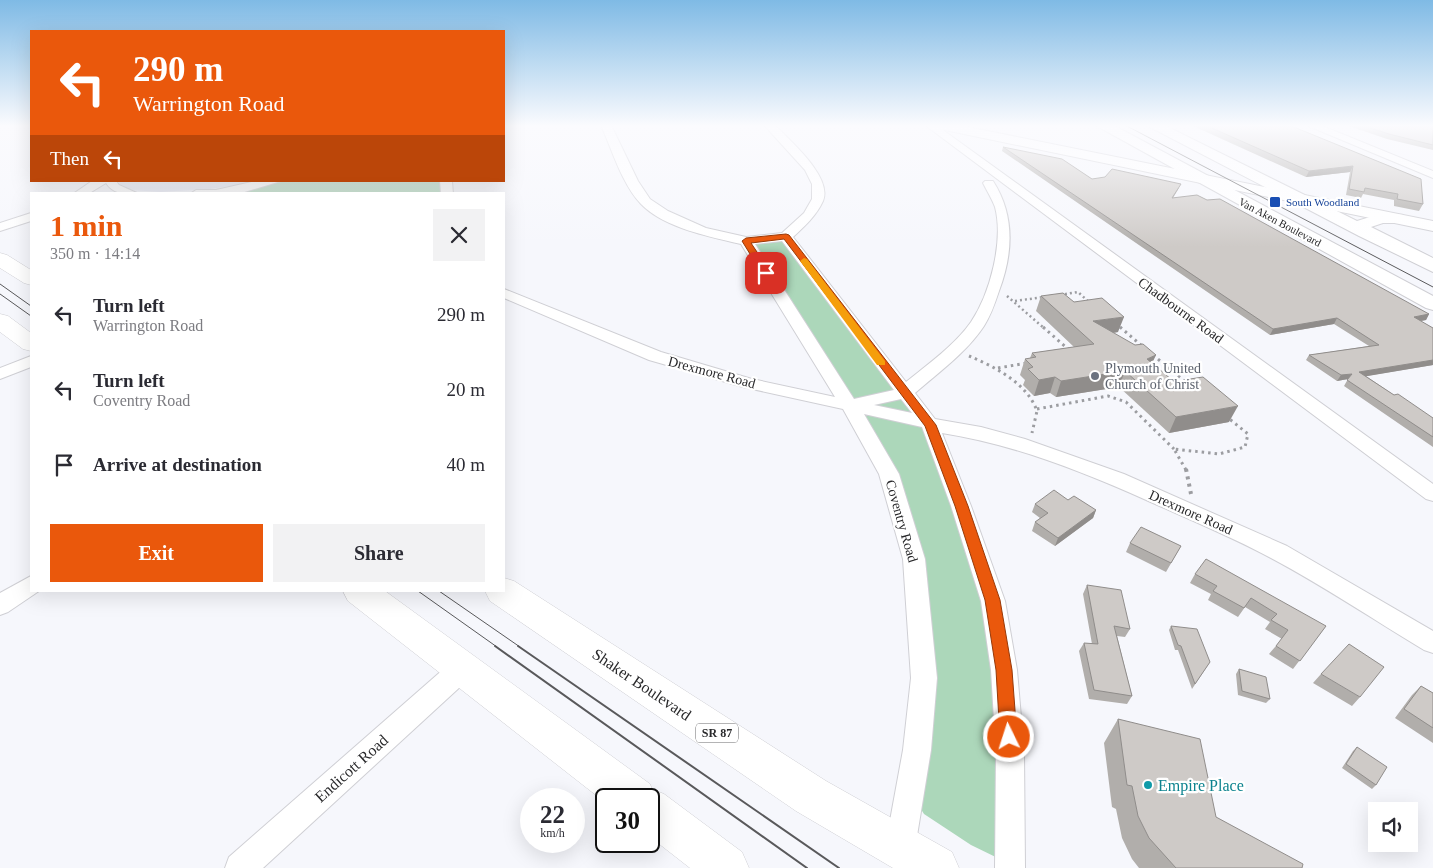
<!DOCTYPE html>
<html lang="en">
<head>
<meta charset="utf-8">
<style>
	:root { --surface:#fff; --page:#f2f2f3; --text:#2b2b33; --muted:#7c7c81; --accent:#ea580c }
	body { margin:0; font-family:Georgia,serif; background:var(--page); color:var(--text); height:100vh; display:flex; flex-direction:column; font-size:19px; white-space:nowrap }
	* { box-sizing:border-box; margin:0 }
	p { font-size:16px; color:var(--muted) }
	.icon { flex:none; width:28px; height:28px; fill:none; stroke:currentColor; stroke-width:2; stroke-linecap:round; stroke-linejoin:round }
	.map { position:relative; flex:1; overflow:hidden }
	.sheet { position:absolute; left:30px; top:192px; width:475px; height:400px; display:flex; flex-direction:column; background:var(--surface); border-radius:0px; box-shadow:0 5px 20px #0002 }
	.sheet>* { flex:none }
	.guide { position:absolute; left:30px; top:30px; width:475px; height:152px; border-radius:0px; box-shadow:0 5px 20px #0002; background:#ea580c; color:#fff; overflow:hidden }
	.buttons { position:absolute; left:1368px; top:802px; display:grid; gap:10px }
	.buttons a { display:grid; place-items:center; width:50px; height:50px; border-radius:0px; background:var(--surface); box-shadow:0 5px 20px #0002; font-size:25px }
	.speed { position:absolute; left:520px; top:788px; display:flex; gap:10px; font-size:25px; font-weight:700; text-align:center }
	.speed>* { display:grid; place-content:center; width:65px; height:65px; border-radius:50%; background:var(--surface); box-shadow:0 5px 20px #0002; line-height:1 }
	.speed small { font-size:12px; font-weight:400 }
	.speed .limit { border:2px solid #111; border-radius:8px; background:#fff; color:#111 }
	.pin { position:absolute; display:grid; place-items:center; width:42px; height:42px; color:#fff; margin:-21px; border-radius:10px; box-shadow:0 2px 8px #0006 }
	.me { position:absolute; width:55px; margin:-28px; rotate:356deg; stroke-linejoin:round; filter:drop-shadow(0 0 4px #0008) }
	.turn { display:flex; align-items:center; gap:18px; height:105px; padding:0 20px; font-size:22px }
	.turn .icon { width:65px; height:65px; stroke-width:2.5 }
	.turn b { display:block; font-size:35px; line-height:42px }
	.then { display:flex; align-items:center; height:48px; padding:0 20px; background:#0003; gap:10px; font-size:19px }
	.round { display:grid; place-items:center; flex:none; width:52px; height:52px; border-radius:0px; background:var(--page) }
	.headline { display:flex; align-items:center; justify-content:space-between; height:85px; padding:0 20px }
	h1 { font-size:30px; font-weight:600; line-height:38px; color:var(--accent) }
	.primary-button { display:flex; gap:10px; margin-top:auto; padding:10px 20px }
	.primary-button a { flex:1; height:58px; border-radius:0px; background:var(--accent); color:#fff; font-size:20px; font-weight:600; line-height:58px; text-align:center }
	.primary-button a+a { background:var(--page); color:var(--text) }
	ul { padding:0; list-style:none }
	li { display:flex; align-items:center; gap:15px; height:75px; padding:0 20px }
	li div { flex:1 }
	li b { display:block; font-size:19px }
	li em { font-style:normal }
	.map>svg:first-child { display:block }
	.built { fill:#e8eaf6 }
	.green { fill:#acd7ba }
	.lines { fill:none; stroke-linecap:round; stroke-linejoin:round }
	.minor-casing { stroke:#cfcfd4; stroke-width:2 }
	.tertiary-casing { stroke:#cfcfd4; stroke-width:2 }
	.secondary-casing { stroke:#cfcfd4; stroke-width:2 }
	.primary-casing { stroke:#cfcfd4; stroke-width:1 }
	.path-far2 { stroke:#9c9da1; stroke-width:2.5; stroke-dasharray:2 3; stroke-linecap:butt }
	.path-far1 { stroke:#9c9da1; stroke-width:3; stroke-dasharray:2.5 4; stroke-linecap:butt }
	.path { stroke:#9c9da1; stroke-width:4; stroke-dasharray:3 4.5; stroke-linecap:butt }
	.minor { fill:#fff; fill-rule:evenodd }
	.tertiary { fill:#fff; fill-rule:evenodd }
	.secondary { fill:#fff; fill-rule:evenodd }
	.primary { fill:#fff; fill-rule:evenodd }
	.tram-far1 { stroke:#59595b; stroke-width:1 }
	.tram { stroke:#59595b; stroke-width:2 }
	.wall { fill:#b1aeab }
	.shaded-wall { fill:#908d8b }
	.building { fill:#cecac7; stroke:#908d8b }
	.route { fill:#ea580c; stroke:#983908 }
	.slow { fill:#f59e0b }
	.transit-dot { fill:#1a4fb4; stroke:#fff; stroke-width:2 }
	.worship-dot { fill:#6b7280; stroke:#fff; stroke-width:2 }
	.culture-dot { fill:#0f9aa8; stroke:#fff; stroke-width:2 }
	.labels { text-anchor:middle; stroke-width:4.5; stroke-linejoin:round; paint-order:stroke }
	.far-transit-label { font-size:11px; fill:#164399; stroke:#fff; text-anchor:start }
	.far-street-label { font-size:11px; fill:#29292b; stroke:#fff }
	.shield { fill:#fff; stroke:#69696b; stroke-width:1 }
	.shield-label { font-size:12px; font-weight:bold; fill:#29292b }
	.street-label { font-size:14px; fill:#29292b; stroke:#fff }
	.worship-label { font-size:14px; fill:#5b616d; stroke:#fff; text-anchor:start }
	.near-street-label { font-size:16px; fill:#29292b; stroke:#fff }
	.near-culture-label { font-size:16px; fill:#0d838f; stroke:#fff; text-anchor:start }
</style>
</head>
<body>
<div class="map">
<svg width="1433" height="868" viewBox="0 0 1433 868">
	<rect width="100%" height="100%" fill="#f6f7fc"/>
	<path class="built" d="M118,181H263L210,189L160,192L131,190L121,185Z"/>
	<path class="green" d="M275,181H446L447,194H232Z
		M786,237L929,423L993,601L1010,864L971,845L924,814L909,790L924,678L889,474L746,241Z"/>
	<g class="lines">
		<defs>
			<path id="minor" d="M601,125H611L638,181L650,199L668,211L706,228L746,237L782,233L804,213L812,199V184L805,170L764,125H775C790,141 833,177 823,201C816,216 805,226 793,237L906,382C928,364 955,345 971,322C990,294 1004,241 995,207C992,199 987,191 983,183L985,181H993C1015,215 1013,254 999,291C995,303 991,315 984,326C967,352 938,373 915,393L935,419L981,427L1025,439L1124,474L1287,546L1433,631V653L1424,650C1374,620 1324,586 1271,558C1230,536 1186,518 1144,499C1079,470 1012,444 942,433L971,506L1005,601L1017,670L1024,753L1025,868H995L996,753L991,670L981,601L951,506L922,427L864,414L899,474L925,559L937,678L931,750L915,848L911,859L900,863L889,859L885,848L903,750L911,678L903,559L879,474L843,409L743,387L649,360L504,298V289L661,352L752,379L835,397L741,244C711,237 664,228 641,204C622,184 612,150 601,125ZM782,241L894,390L854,399L755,244ZM901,399L912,413L874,405Z
				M925,125H936L1433,484V501L1426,499Z
				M1306,125H1320L1433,171V178Z
				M92,181H116L119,185L139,194C125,194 114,195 106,183L88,194H73Z
				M256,181H281L238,194H190L196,190H216Z
				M440,181H452L453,194H441Z
				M31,213V221L0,231V223Z
				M31,356V367L0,379V368Z
				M31,576V591H39L8,612L0,615V593Z
				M463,657L472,660L476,668L472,676L263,868H225L229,857L454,660Z"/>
			<path id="tertiary" d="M934,125H958L1433,221V231L940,129Z"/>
			<path id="secondary" d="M1095,125H1113L1433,296V310L1426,308Z
				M1146,125H1164L1357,221L1383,213L1403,215L1406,219L1403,223H1383L1371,227L1433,258V272L1359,236Z"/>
			<path id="primary" d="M0,253L7,255L31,270V285L24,283L0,268Z
				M0,314L8,316L31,333V351L23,349L0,332Z
				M504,578L514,581L826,781L952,852L959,868H893L796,811L490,601L485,591H504Z
				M343,591H385L650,784L652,789L664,794L742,852L749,868H690L649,836V799H606V803L348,601Z"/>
		</defs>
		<use href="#minor" class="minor-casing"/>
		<use href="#tertiary" class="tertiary-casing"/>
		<use href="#secondary" class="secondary-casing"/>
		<use href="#primary" class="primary-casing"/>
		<path class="path-far2" d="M1060,295L1078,292L1090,303
			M1007,296L1045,329
			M1015,301L1044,297
			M1118,326L1121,329"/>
		<path class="path-far1" d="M1043,327L1068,349L1067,351
			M1120,327L1142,346
			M1153,355L1188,384
			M969,356C995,367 1027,383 1037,411L1032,433
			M998,368L1027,363
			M1037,409L1108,396L1126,402L1174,449
			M1186,470L1174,449L1219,454L1245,447L1248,434L1227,417"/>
		<path class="path" d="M1186,469L1191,494"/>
		<use href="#minor" class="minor"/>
		<use href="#tertiary" class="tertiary"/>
		<use href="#secondary" class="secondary"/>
		<use href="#primary" class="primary"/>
		<path class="tram-far1" d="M1125,125L1433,287
			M0,284L31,306
			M0,294L31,316
			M418,591L497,647
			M439,591L520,647"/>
		<path class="tram" d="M495,646L807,868
			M518,646L839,868"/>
	</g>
	<path class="wall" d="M1191,125H1289L1423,204L1419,211L1394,206V200L1363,194L1361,198L1346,195L1350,172L1306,177Z
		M1346,125H1433V150L1387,139Z
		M1003,147L1092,179L1179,188L1173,198L1429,314L1426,320L1420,321L1433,328V365L1366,376L1394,395L1433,418V447L1344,386L1348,379L1337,381L1306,360L1309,355L1369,346L1334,324L1270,335L1002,151Z
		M1041,296L1118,332L1113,333L1152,363L1178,385L1229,422L1169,433L1119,387L1056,397L1050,393L1034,396L1023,385L1025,380L1020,375L1025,359L1030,358L1032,353L1074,347L1036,311Z
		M1068,500L1096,510L1093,518L1055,546L1032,531L1035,522L1040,518L1032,512L1035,504Z
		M1130,543L1181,546L1166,572L1126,552Z
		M1195,574L1326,626L1293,669L1269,654L1282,639L1265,629L1270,622L1245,607L1238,617L1208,600L1211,594L1190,583Z
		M1087,585L1130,629L1125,637L1117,636L1132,696L1127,704L1089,699L1079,651L1084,643L1092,644L1083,594Z
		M1171,626L1210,662L1192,689L1178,650H1175L1169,630Z
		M1239,669L1270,699L1266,703L1238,695L1236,674Z
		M1321,674L1360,697L1352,706L1313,683Z
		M1421,686L1433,693V743L1395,718L1412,695Z
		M1118,719L1216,817L1302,868H1139L1132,859L1122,838L1116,809L1112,807L1104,743Z
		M1357,747L1376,785L1372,789L1342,768L1353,751Z"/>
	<path class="shaded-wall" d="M1353,166L1350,172L1306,177L1309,171Z
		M1429,314L1426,320L1410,323L1414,317Z
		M1124,317L1118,332L1087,337L1093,321Z
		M1337,318L1334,324L1270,335L1273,329Z
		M1156,355L1149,370L1147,359Z
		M1433,360V365L1356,378L1359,372Z
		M1125,371L1119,387L1056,397L1061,381Z
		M1352,374L1348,379L1337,381L1341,375Z
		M1055,377L1050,393L1034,396L1039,380Z
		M1238,406L1229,422L1169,433L1176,417Z
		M1096,510L1093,518L1055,546L1058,538Z"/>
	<path class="building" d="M1205,125H1289L1421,179L1423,204L1397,199L1398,194L1365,188L1364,192L1349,189L1353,166L1309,171Z
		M1361,125H1433V145L1389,134Z
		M1003,147L1062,159L1092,179L1105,177L1112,169L1181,184L1172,198L1197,195L1207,200L1220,199L1429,314L1414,317L1433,328V360L1359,372L1394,395L1398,394L1433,418V437L1347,380L1352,374L1341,375L1309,355L1379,345L1337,318L1273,329Z
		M1063,293L1074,302L1102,298L1124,317L1093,321L1135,345L1143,344L1156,355L1147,359L1178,385L1190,379L1203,377L1238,406L1176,417L1125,371L1061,381L1055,377L1039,380L1028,369L1033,367L1025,359L1036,357L1032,353L1094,344L1041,296Z
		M1054,490L1068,500L1074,496L1096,510L1058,538L1035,522L1048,513L1035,504Z
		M1141,527L1181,546L1171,563L1130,543Z
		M1206,559L1326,626L1300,661L1276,646L1288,630L1271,620L1277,614L1251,598L1244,608L1213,591L1217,586L1195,574Z
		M1087,585L1121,590L1130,629L1114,626L1132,696L1094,690L1084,643L1098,644Z
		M1171,626L1197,629L1210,662L1195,684L1181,646L1178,645Z
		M1349,644L1384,667L1360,697L1321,674Z
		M1239,669L1266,677L1270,699L1242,691Z
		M1421,686L1433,693V728L1404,709Z
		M1118,719L1200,739L1216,817L1303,864L1302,868H1176L1149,838L1138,816L1132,786L1127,785Z
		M1357,747L1387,767L1376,785L1346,764Z"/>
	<linearGradient id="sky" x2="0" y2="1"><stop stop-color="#7fbae5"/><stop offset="0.51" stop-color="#fbfbfe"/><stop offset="1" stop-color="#fbfbfe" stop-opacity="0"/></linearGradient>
	<rect width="1433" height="247" fill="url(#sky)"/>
	<path class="route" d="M786,234L789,235L936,425L968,506L1000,600L1012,670L1017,737L1014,742L1009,744L1003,742L1000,737L996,670L985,600L955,506L925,426L784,239L751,243L771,273L766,275H763L742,241L746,238Z"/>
	<path class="slow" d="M804,258L807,259L885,361V365H877L800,261Z"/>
	<rect class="transit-dot" x="1269" y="196" width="12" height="12" rx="2.5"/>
	<circle class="worship-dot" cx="1095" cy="376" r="5"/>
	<circle class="culture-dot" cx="1148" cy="785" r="5"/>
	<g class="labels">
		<g class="far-transit-label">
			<text x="1286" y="206">South Woodland</text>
		</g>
		<g class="far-street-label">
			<text transform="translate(1280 222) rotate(28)" y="4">Van Aken Boulevard</text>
		</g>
		<rect class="shield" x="696" y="723.5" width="42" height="19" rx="4"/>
		<g class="shield-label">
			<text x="717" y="737">SR 87</text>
		</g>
		<g class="street-label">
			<text transform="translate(1181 310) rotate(36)" y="5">Chadbourne Road</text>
			<text transform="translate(712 372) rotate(15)" y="5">Drexmore Road</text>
			<text transform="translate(1191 512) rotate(24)" y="5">Drexmore Road</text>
			<text transform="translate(902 521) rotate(74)" y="5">Coventry Road</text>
		</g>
		<g class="worship-label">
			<text x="1105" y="373">Plymouth United<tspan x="1105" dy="16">Church of Christ</tspan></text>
		</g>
		<g class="near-street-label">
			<text transform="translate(642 684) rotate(34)" y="6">Shaker Boulevard</text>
			<text transform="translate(351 768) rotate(-42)" y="6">Endicott Road</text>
		</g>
		<g class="near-culture-label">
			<text x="1158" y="791">Empire Place</text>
		</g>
	</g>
</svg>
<div class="buttons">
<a><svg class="icon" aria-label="sound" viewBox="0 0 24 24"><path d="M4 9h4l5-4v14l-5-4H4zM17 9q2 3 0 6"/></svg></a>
</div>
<div class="speed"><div>22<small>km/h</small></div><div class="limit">30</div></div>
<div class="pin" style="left:766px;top:273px;background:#d93025"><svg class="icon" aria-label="arrive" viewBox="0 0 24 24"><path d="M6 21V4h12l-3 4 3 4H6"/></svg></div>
<svg class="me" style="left:1009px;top:737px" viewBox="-20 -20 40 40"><circle r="17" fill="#ea580c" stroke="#fff" stroke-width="3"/><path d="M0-11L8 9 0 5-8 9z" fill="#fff"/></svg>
<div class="guide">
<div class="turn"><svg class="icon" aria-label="left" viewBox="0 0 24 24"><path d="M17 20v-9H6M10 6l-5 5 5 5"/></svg><div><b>290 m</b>Warrington Road</div></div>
<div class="then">Then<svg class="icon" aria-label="left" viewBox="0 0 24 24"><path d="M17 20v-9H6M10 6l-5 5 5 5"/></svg></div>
</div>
<section class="sheet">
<div class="headline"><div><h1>1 min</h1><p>350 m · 14:14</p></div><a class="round"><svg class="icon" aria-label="close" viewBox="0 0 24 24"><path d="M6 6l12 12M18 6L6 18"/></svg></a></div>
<ul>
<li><svg class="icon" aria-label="left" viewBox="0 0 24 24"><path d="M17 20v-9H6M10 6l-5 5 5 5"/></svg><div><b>Turn left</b><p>Warrington Road</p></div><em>290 m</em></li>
<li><svg class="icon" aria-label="left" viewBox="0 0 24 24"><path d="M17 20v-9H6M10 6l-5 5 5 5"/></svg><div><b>Turn left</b><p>Coventry Road</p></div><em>20 m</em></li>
<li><svg class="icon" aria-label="arrive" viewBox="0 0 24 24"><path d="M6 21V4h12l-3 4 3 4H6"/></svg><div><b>Arrive at destination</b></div><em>40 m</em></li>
</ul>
<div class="primary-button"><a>Exit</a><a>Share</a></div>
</section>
</div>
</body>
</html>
